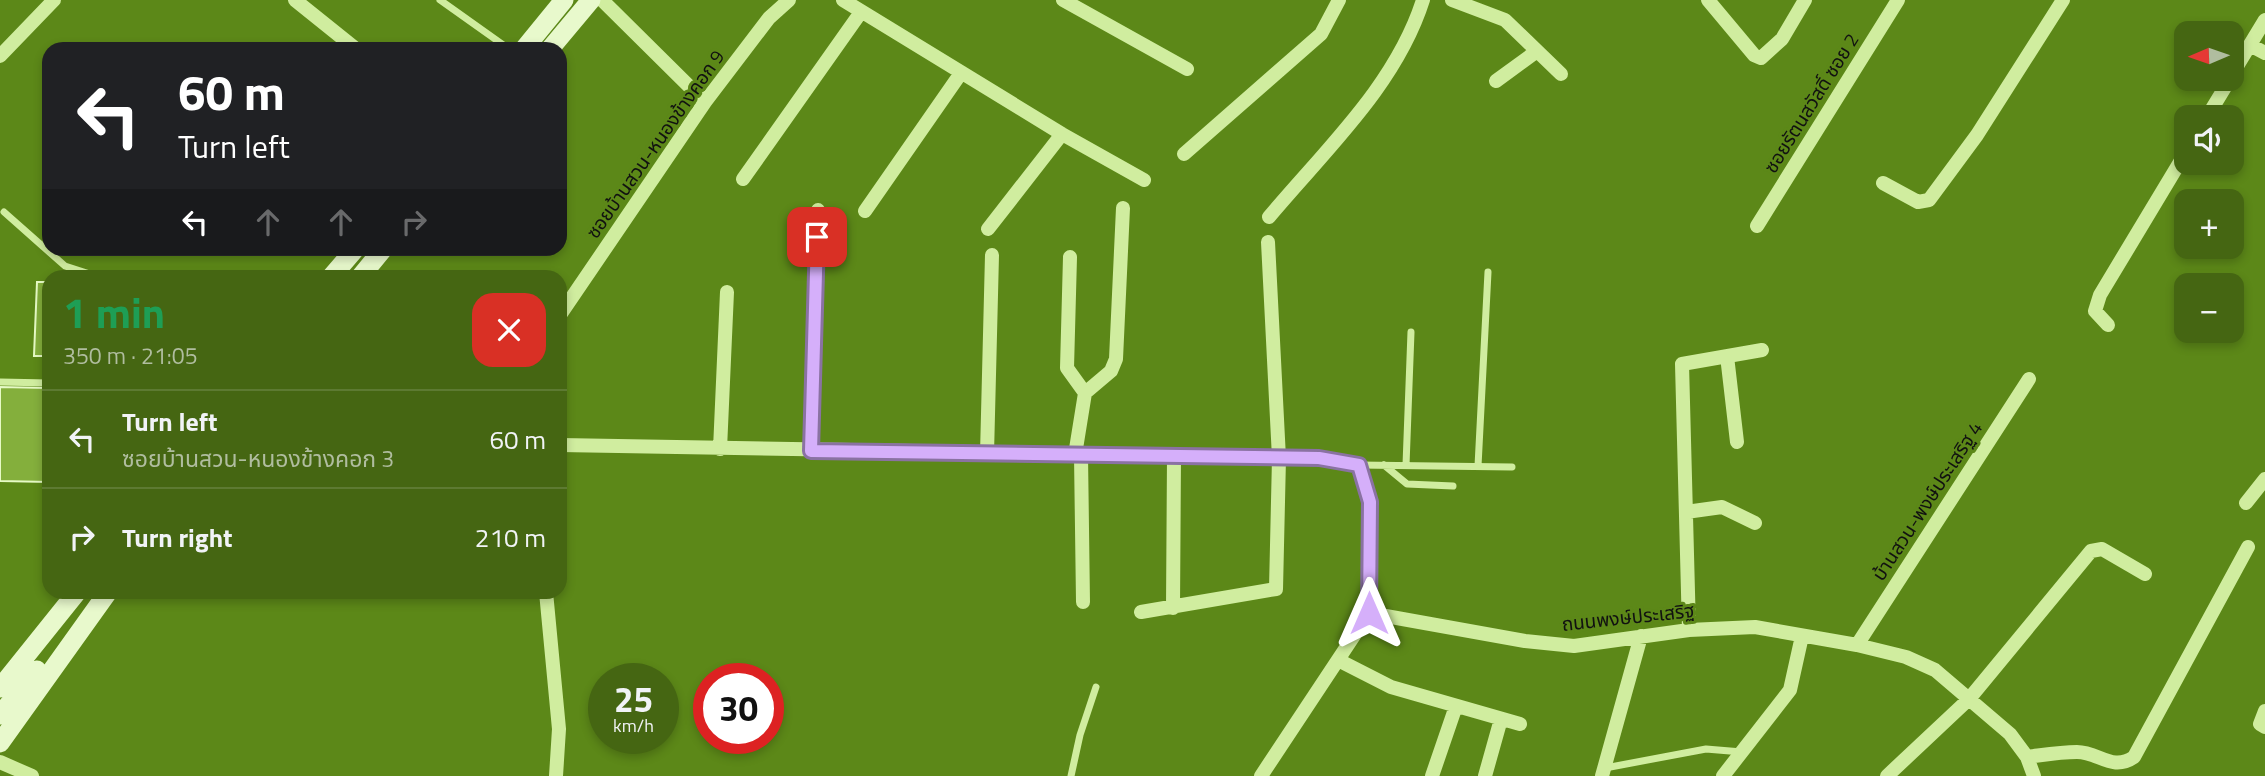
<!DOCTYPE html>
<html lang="en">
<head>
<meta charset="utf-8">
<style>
	:root { --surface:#456612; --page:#4f6e20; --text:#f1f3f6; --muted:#b0bd9f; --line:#5d7a32 }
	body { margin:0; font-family:"Titillium Web","Noto Sans Thai",sans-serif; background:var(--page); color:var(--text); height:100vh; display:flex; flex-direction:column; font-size:26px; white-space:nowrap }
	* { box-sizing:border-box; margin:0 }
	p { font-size:23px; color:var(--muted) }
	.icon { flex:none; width:38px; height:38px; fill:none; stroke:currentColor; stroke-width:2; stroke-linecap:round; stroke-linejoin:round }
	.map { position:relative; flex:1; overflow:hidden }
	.details { position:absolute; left:42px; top:270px; width:525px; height:329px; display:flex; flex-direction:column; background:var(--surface); border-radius:21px; box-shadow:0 4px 10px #0003 }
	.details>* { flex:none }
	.top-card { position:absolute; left:42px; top:42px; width:525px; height:214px; border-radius:21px; box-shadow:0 4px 10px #0003; background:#202124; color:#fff; overflow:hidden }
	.needle { width:46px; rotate:268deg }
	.buttons { position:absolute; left:2174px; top:21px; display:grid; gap:14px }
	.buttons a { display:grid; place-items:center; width:70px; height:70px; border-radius:14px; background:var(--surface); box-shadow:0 4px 10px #0003; font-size:35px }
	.speed { position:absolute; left:588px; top:663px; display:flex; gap:14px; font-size:35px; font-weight:700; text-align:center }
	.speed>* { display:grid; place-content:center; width:91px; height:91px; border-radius:50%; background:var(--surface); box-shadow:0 4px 10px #0003; line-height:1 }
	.speed small { font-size:18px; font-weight:400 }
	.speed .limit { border:10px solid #d22; background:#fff; color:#111 }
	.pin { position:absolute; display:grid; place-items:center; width:60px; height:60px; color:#fff; margin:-30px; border-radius:14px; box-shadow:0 4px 10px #0006 }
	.me { position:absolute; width:77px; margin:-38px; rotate:0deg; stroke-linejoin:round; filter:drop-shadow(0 0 5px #0008) }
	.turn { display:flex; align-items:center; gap:24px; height:147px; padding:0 21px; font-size:32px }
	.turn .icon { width:91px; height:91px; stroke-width:2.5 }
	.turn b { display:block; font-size:49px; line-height:60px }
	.lanes { display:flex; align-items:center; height:66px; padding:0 21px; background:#0003; justify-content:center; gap:35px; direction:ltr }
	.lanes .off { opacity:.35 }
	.round { display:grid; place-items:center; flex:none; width:74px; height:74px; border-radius:21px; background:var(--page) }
	.overview { display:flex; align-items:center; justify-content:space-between; height:119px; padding:0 21px }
	h1 { font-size:42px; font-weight:700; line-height:52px; color:#1e9e55 }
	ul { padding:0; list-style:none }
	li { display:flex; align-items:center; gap:21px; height:98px; padding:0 21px; border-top:2px solid var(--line) }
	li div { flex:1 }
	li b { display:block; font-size:26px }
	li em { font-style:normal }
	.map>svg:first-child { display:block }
	.building { fill:#84af3c; stroke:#e6fac5; stroke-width:2 }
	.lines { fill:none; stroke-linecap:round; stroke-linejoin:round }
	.service { stroke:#d0ed9f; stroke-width:7 }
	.minor { stroke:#d0ed9f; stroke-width:14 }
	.secondary { stroke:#e8f9cc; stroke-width:19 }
	.route-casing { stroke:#8a72a2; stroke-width:18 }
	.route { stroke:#d5affa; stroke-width:12 }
	.labels { text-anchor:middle; stroke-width:6; stroke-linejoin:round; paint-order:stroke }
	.street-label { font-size:19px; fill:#111; stroke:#5c8818 }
</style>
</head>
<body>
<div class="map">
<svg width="2265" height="776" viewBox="0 0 2265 776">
	<rect width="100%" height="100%" fill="#5c8818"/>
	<path class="building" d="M37,282H49V356H34Z
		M0,387L49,388V482L0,481Z"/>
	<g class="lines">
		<path class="service" d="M440,0L509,49
			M4,212L65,266L96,276
			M0,382L49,383
			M1359,465L1512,467
			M1384,465L1407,484L1453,486
			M1406,465L1411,332
			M1478,466L1488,272
			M1605,768L1706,749L1742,752
			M1071,776L1080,735L1096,687"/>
		<path class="minor" d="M295,0L356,49
			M602,0L705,102
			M843,0L1062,134L1144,180
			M1063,0L1187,69
			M1452,0L1505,20L1561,74
			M1708,0L1754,55L1761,58L1782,39L1805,0
			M2250,45L2265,53
			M0,56L54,0
			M2231,76L2265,20
			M1496,81L1537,51
			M2207,117L2230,79
			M1184,154L1321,34L1339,0
			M743,179L861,12
			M1883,183L1918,202L1929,200L1977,135L2063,0
			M865,211L961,73
			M1269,217C1326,149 1396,85 1423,0
			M1757,226L1898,0
			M988,229L1062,134
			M1070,257L1067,368L1085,393
			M560,315L705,102L769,18L789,0
			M2108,325L2095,311L2100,295L2186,152
			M1727,356L1737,442
			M560,445L1319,458L1359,465L1370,502L1369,613
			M720,449L727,292
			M811,451L818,210
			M987,454L992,255
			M1075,455L1085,393L1111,371L1116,359L1123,208
			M1081,455L1083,602
			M2246,503L2265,479
			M1686,512L1722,507L1755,523
			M546,592L559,729L556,776
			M1173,608L1174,457
			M1141,612L1276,589L1279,458L1268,242
			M1369,613L1525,641L1574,646L1689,630L1755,627L1857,645L1906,657L1935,670L2010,734L2027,757L2034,776
			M1689,630L1682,364L1762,350
			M1857,645L2029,379
			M1340,661L1391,687L1520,724
			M2265,711L2260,724L2265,727
			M2027,757C2043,755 2060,752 2077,752C2099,752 2112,772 2134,757L2248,547
			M0,762L32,776
			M1261,776L1369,613
			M1432,776L1456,706
			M1485,776L1501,719
			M1602,776L1641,636
			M1723,776L1790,690L1802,636
			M1887,776L1969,699L2091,551L2102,549L2145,574"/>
		<path class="secondary" d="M524,49L564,0
			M550,49L591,0
			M332,276L356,248
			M361,276L384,248
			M0,688L77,592
			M0,715L37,670
			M0,743L108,592"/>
	</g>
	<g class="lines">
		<defs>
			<path id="route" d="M817,237L811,451L1319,458L1359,465L1370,502L1369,613"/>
		</defs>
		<use href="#route" class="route-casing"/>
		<use href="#route" class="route"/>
	</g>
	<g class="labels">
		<g class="street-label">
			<text transform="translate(1811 103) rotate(-58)" y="7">ซอยรัตนสวัสดิ์ ซอย 2</text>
			<text transform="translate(655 144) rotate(-55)" y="7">ซอยบ้านสวน-หนองข้างคอก 9</text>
			<text transform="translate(1927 501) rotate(-57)" y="7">บ้านสวน-พงษ์ประเสริฐ 4</text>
			<text transform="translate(1628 617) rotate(-6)" y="7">ถนนพงษ์ประเสริฐ</text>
		</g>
	</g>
</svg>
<div class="buttons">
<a><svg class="needle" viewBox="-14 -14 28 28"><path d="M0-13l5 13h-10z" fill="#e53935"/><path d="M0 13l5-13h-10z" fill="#b0bd9f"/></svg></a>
<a><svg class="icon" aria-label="sound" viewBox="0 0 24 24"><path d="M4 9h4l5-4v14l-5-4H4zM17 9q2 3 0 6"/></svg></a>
<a>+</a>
<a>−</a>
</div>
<div class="speed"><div>25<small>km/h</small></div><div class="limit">30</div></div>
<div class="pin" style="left:817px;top:237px;background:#d93025"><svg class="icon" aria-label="arrive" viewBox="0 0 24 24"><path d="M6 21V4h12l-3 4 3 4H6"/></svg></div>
<svg class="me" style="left:1369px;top:613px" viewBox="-20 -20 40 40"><path d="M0-17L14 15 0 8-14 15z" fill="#d5affa" stroke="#fff" stroke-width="4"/></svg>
<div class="top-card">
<div class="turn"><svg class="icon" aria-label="left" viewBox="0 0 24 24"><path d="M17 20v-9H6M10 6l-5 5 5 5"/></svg><div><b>60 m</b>Turn left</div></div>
<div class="lanes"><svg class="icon" aria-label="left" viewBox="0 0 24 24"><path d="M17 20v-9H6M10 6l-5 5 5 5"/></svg><svg class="icon off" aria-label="ahead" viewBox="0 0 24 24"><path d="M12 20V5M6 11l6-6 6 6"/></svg><svg class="icon off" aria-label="ahead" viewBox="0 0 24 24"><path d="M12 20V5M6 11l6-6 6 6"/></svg><svg class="icon off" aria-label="right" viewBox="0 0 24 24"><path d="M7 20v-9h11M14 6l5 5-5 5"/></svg></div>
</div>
<section class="details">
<div class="overview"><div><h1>1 min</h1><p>350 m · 21:05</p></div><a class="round" style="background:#d93025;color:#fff"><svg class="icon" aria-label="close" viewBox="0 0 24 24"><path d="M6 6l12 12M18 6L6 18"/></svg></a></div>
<ul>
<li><svg class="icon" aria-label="left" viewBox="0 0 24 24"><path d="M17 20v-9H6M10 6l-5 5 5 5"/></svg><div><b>Turn left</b><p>ซอยบ้านสวน-หนองข้างคอก 3</p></div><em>60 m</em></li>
<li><svg class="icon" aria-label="right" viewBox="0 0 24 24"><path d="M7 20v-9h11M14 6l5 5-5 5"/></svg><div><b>Turn right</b></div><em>210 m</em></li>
</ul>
</section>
</div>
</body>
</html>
